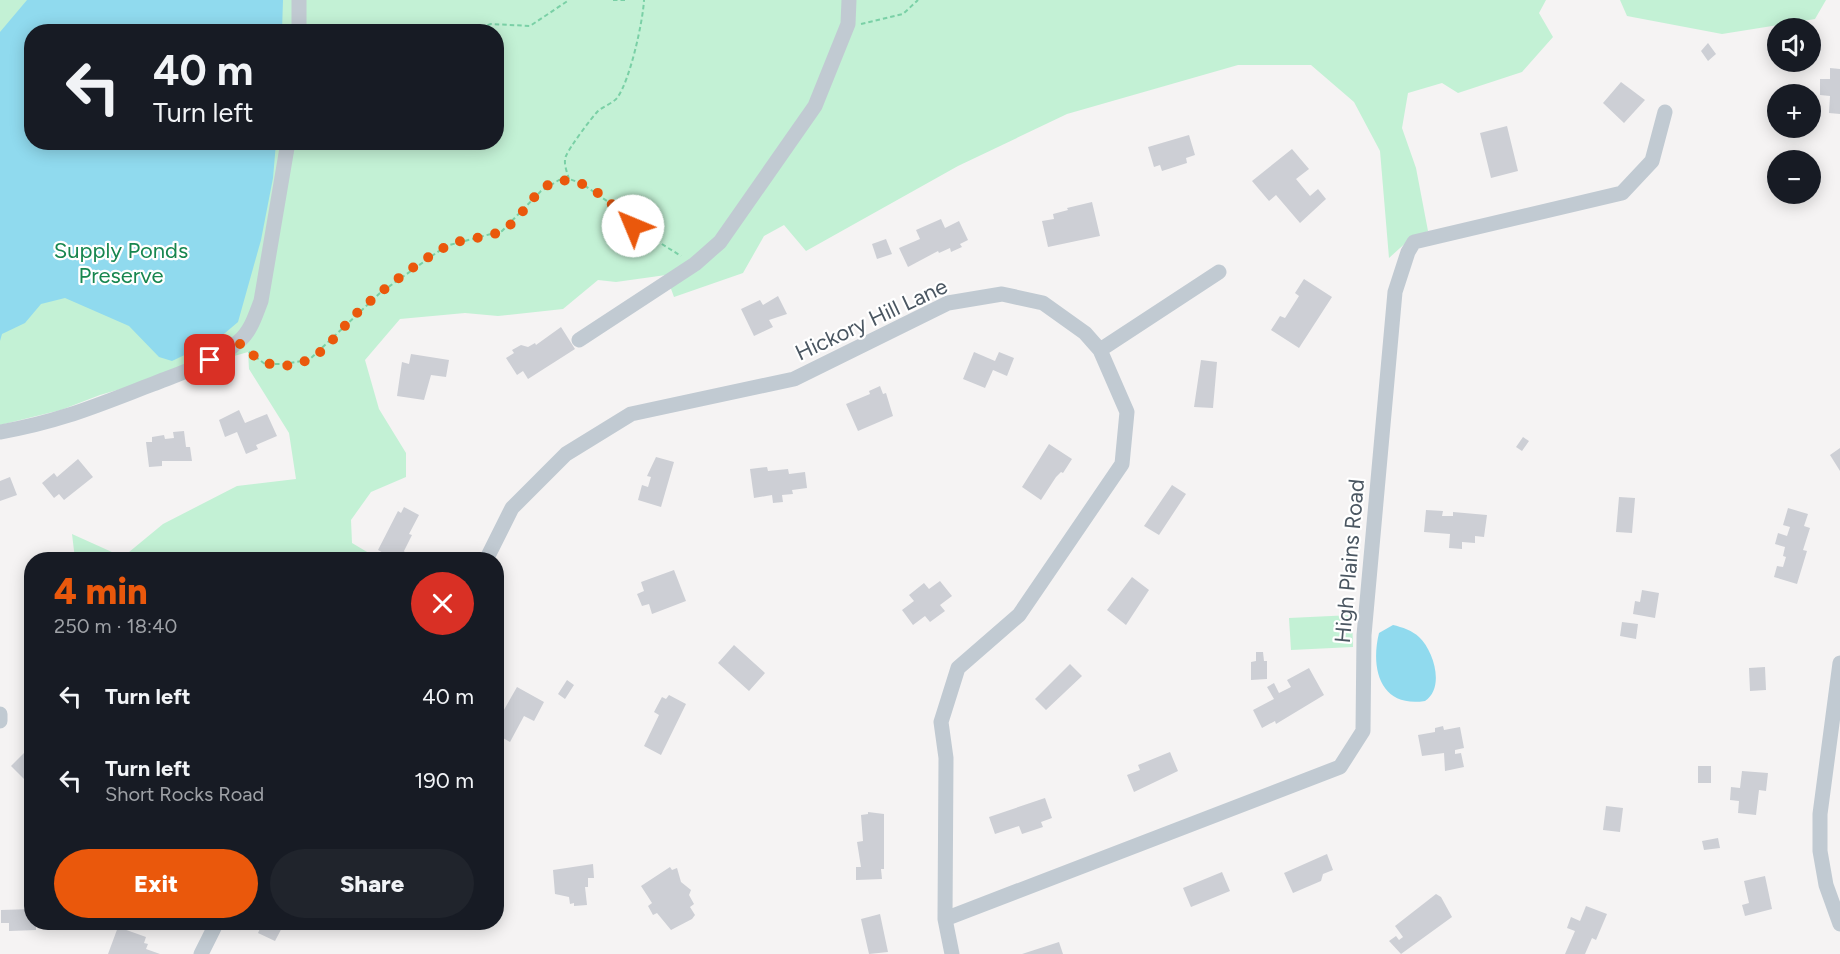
<!DOCTYPE html>
<html lang="en">
<head>
<meta charset="utf-8">
<style>
	:root { --surface:#171b24; --page:#20242c; --text:#f1f3f6; --muted:#9ea1a6; --accent:#ea580c }
	body { margin:0; font-family:Figtree,sans-serif; background:var(--page); color:var(--text); height:100vh; display:flex; flex-direction:column; font-size:22px; white-space:nowrap }
	* { box-sizing:border-box; margin:0 }
	p { font-size:20px; color:var(--muted) }
	.icon { flex:none; width:33px; height:33px; fill:none; stroke:currentColor; stroke-width:2; stroke-linecap:round; stroke-linejoin:round }
	.map { position:relative; flex:1; overflow:hidden }
	.side { position:absolute; left:24px; top:552px; width:480px; height:378px; display:flex; flex-direction:column; background:var(--surface); border-radius:24px; box-shadow:0 3px 15px #0003 }
	.side>* { flex:none }
	.banner { position:absolute; left:24px; top:24px; width:480px; height:126px; border-radius:24px; box-shadow:0 3px 15px #0003; background:#171b24; color:var(--text); overflow:hidden }
	.buttons { position:absolute; left:1767px; top:18px; display:grid; gap:12px }
	.buttons a { display:grid; place-items:center; width:54px; height:54px; border-radius:50%; background:var(--surface); box-shadow:0 3px 15px #0003; font-size:30px }
	.pin { position:absolute; display:grid; place-items:center; width:51px; height:51px; color:#fff; margin:-26px; border-radius:12px; box-shadow:0 3px 9px #0006 }
	.me { position:absolute; width:66px; margin:-33px; rotate:315deg; stroke-linejoin:round; filter:drop-shadow(0 0 4px #0008) }
	.turn { display:flex; align-items:center; gap:21px; height:126px; padding:0 30px; font-size:27px }
	.turn .icon { width:78px; height:78px; stroke-width:2.5 }
	.turn b { display:block; font-size:42px; line-height:51px }
	.round { display:grid; place-items:center; flex:none; width:63px; height:63px; border-radius:32px; background:var(--page) }
	.headline { display:flex; align-items:center; justify-content:space-between; height:102px; padding:0 30px }
	h1 { font-size:36px; font-weight:800; line-height:45px; color:var(--accent) }
	.action { display:flex; gap:12px; margin-top:auto; padding:12px 30px }
	.action a { flex:1; height:69px; border-radius:36px; background:var(--accent); color:#fff; font-size:24px; font-weight:800; line-height:69px; text-align:center }
	.action a+a { background:var(--page); color:var(--text) }
	ul { padding:0; list-style:none }
	li { display:flex; align-items:center; gap:18px; height:84px; padding:0 30px }
	li div { flex:1 }
	li b { display:block; font-size:22px }
	li em { font-style:normal }
	.map>svg:first-child { display:block }
	.green { fill:#c3f1d5; fill-rule:evenodd }
	.water { fill:#90daee }
	.building { fill:#cdcfd5 }
	.lines { fill:none; stroke-linecap:round; stroke-linejoin:round }
	.path { stroke:#7ad0a6; stroke-width:2; stroke-dasharray:4.5 3; stroke-linecap:butt }
	.minor { stroke:#c1cad2; stroke-width:15 }
	.route { stroke:#ea580c; stroke-width:10; stroke-dasharray:0 18 }
	.labels { text-anchor:middle; stroke-width:4.5; stroke-linejoin:round; paint-order:stroke }
	.park-label { font-size:22px; fill:#17864f; stroke:#fff }
	.street-label { font-size:22px; fill:#4a5661; stroke:#fff }
</style>
</head>
<body>
<div class="map">
<svg width="1840" height="954" viewBox="0 0 1840 954">
	<rect width="100%" height="100%" fill="#f5f3f3"/>
	<path class="green" d="M0,0H1546L1539,13L1553,37L1522,72L1458,93L1442,83L1408,93L1402,128L1416,168L1428,231L1410,239L1389,258L1380,151L1354,102L1311,65H1238L1067,114L958,166L806,251L784,225L764,236L743,273L674,297L666,275L616,282L598,280L563,309L498,316L465,313L400,319L365,360L379,409L406,453V477L371,492L351,520L352,543L379,559L319,556L313,560L75,559L72,534L123,557L163,524L237,486L296,479L289,433L249,369L248,352L100,395L61,410L0,425ZM32,32H496V142H32Z
		M1620,0H1826L1815,19L1722,34L1627,16Z
		M1352,615L1353,647L1291,650L1289,618Z"/>
	<path class="water" d="M27,0H283L282,31L32,32V142L276,143L273,178L261,240L238,322L218,339L172,361L159,357L129,326L65,298L41,304L25,323L2,334L0,341V32Z
		M1393,625C1402,627 1413,631 1419,637C1434,651 1445,688 1425,701C1381,708 1370,670 1379,633Z"/>
	<path class="building" d="M1708,43L1716,54L1708,61L1701,51Z
		M1830,68L1840,69V114L1829,113L1830,96L1820,95V79H1830Z
		M1621,82L1645,100L1624,123L1603,103Z
		M1507,126L1518,171L1491,178L1480,133Z
		M1189,135L1195,155L1186,158L1187,163L1162,171L1160,165L1154,167L1148,147Z
		M1292,149L1309,169L1296,179L1310,196L1318,189L1326,199L1300,223L1276,195L1269,201L1252,181Z
		M1092,202L1100,236L1048,247L1042,221L1054,219L1053,214L1068,210L1067,208Z
		M941,219L945,228L959,221L968,240L960,244L962,247L951,252L950,248L939,253L938,251L908,267L899,248L920,239L916,230Z
		M886,239L892,254L877,259L872,244Z
		M1304,279L1332,297L1299,348L1271,330L1280,316L1285,318L1299,296L1295,293Z
		M778,296L787,314L769,320L773,327L754,336L741,309L760,300L763,305Z
		M561,327L575,349L528,379L523,371L517,375L506,358L514,353L512,350L521,345L528,347L535,343L536,345Z
		M974,352L995,361L999,352L1014,358L1007,376L993,370L985,388L963,379Z
		M411,354L449,360L446,377L431,375L424,400L397,396L402,362L409,364Z
		M1201,360L1217,362L1213,408L1194,407Z
		M880,386L883,394L886,393L893,416L858,431L846,404L870,394L869,391Z
		M239,410L245,423L267,414L277,436L256,445L258,449L246,454L237,432L225,437L219,420Z
		M184,431L186,447H190L192,461H162V466L149,467L146,442H152V437L164,435L165,439L174,438L173,432Z
		M1523,437L1529,441L1522,451L1516,447Z
		M1049,444L1072,459L1063,473L1061,472L1056,477L1041,500L1022,487Z
		M1840,448V471L1830,455Z
		M656,457L674,462L661,507L638,500L642,485L648,487L651,477L647,476Z
		M78,459L93,477L64,500L59,494L54,498L42,483L54,473L57,477Z
		M767,467L768,471L788,469L789,474L805,472L807,488L792,490L793,494L782,495L783,502L773,503L772,495L754,498L750,469Z
		M10,477L17,495L0,501V481Z
		M1172,485L1186,494L1159,535L1144,526Z
		M1619,497L1635,498L1632,533L1616,532Z
		M404,507L419,515L409,534L412,535L404,551L406,554L403,560H396L378,550L398,511L401,513Z
		M1788,508L1808,514L1804,526L1810,528L1803,550L1807,551L1797,584L1774,577L1777,566L1783,567L1786,557L1783,556L1785,547L1775,544L1778,533L1787,536L1790,527L1783,525Z
		M1426,510L1443,511L1442,516H1453V512L1487,515L1484,537L1475,536V543L1462,542V549L1449,548L1450,534L1424,532Z
		M674,570L686,601L652,614L649,604L642,606L637,594L644,591L641,582Z
		M1132,577L1149,590L1126,625L1107,610Z
		M940,581L952,596L940,605L945,611L930,622L925,616L913,625L902,610L914,601L909,595L924,583L929,589Z
		M1642,590L1659,593L1655,618L1633,614L1635,601L1640,602Z
		M1622,622L1638,624L1636,639L1620,636Z
		M734,645L765,673L749,691L718,663Z
		M1256,652H1263L1264,661H1267V679L1251,680V662L1256,661Z
		M1070,664L1082,676L1046,710L1035,699Z
		M1765,667L1766,690L1750,691L1749,668Z
		M1309,668L1324,695L1276,724L1275,721L1262,728L1253,710L1274,699L1267,687L1274,683L1279,693L1291,687L1287,680Z
		M567,680L574,685L565,699L558,694Z
		M517,687L544,702L534,721L524,716L510,742L496,734V724Z
		M669,695L686,704L661,755L644,746L659,715L654,712L662,697L666,699Z
		M1443,726L1444,730L1460,727L1464,748L1455,750V754L1461,753L1464,767L1445,771L1444,753L1422,756L1418,735L1435,732V728Z
		M32,745V787L11,766Z
		M1170,752L1178,771L1134,792L1127,775L1140,770L1138,765Z
		M1698,766H1711V783H1698Z
		M1742,771L1768,773L1766,791L1759,790L1756,815L1738,813L1739,801L1730,800L1731,787L1740,788Z
		M1045,798L1052,818L1041,822L1043,827L1022,834L1019,826L995,834L989,817Z
		M1606,806L1623,808L1620,832L1603,830Z
		M868,812L884,814V869H881L882,879L856,880V867H861L857,842L863,841L861,815L868,814Z
		M1718,838L1720,848L1704,850L1702,841Z
		M1327,854L1333,870L1323,874L1321,881L1293,893L1284,873Z
		M593,864L594,878H588V887H585L587,905L574,906V903L570,904L569,897L555,894L553,870Z
		M670,867L672,870L677,868L681,882L691,890L689,895L694,904L690,907L695,915L692,919L671,930L657,913L653,915L648,906L652,903L641,886Z
		M1222,872L1230,891L1191,907L1183,888Z
		M1765,876L1772,909L1745,916L1742,905L1749,903L1744,881Z
		M1436,894L1441,897L1452,917L1401,954L1389,941L1396,936L1399,940L1403,937L1395,926Z
		M1586,906L1607,914L1596,940L1592,938L1585,954H1565L1575,931L1567,928L1571,917L1580,921Z
		M32,909V922H36V930L9,931V923H1V910Z
		M880,914L888,952L869,954L861,919Z
		M263,922H285L275,941L258,933Z
		M118,927L146,937L144,943L148,944L146,949L160,954H108Z
		M1059,942L1063,954H1022Z"/>
	<g class="lines">
		<path class="path" d="M613,0H626
			M861,24L903,14L918,0
			M466,32L491,24L530,26L569,0
			M569,179C567,172 563,163 566,156C569,148 592,117 598,111C604,106 613,103 617,98C630,81 643,21 644,0
			M249,352L265,364H283L309,360L380,293L446,246L502,231L541,191L559,180L569,179L581,183L617,208L633,226L681,256"/>
		<path class="minor" d="M299,32V0
			M579,340L695,264L720,242L815,106L848,24L849,0
			M1100,350L1219,272
			M0,432C59,422 98,405 153,384C181,373 216,362 239,341C251,331 255,316 261,301L288,142
			M486,560L512,508L566,454L631,414L794,379L948,303L1002,294L1043,303L1085,333L1100,350L1127,412L1122,464L1019,615L958,668L941,722L946,758L945,919L952,954
			M1840,663L1820,814V851L1826,885L1840,924
			M0,714V721
			M945,919L1340,767L1363,731L1364,635L1395,292L1408,252L1414,242L1622,193L1652,161L1665,112
			M201,954L217,922"/>
	</g>
	<g class="lines">
		<path class="route" d="M210,360L238,342C260,363 276,373 308,360C326,352 342,327 357,313C383,289 414,265 445,247C462,237 484,240 501,231C517,223 527,204 539,192C572,160 611,202 633,226"/>
	</g>
	<g class="labels">
		<g class="park-label">
			<text x="121" y="258">Supply Ponds<tspan x="121" dy="25">Preserve</tspan></text>
		</g>
		<g class="street-label">
			<text transform="translate(871 319) rotate(-25)" y="8">Hickory Hill Lane</text>
			<text transform="translate(1349 561) rotate(-85)" y="8">High Plains Road</text>
		</g>
	</g>
</svg>
<div class="buttons">
<a><svg class="icon" aria-label="sound" viewBox="0 0 24 24"><path d="M4 9h4l5-4v14l-5-4H4zM17 9q2 3 0 6"/></svg></a>
<a>+</a>
<a>−</a>
</div>
<div class="pin" style="left:210px;top:360px;background:#d93025"><svg class="icon" aria-label="arrive" viewBox="0 0 24 24"><path d="M6 21V4h12l-3 4 3 4H6"/></svg></div>
<svg class="me" style="left:633px;top:226px" viewBox="-20 -20 40 40"><circle r="19" fill="#fff"/><path d="M0-13L10 11 0 6-10 11z" fill="#ea580c"/></svg>
<div class="banner">
<div class="turn"><svg class="icon" aria-label="left" viewBox="0 0 24 24"><path d="M17 20v-9H6M10 6l-5 5 5 5"/></svg><div><b>40 m</b>Turn left</div></div>
</div>
<section class="side">
<div class="headline"><div><h1>4 min</h1><p>250 m · 18:40</p></div><a class="round" style="background:#d93025;color:#fff"><svg class="icon" aria-label="close" viewBox="0 0 24 24"><path d="M6 6l12 12M18 6L6 18"/></svg></a></div>
<ul>
<li><svg class="icon" aria-label="left" viewBox="0 0 24 24"><path d="M17 20v-9H6M10 6l-5 5 5 5"/></svg><div><b>Turn left</b></div><em>40 m</em></li>
<li><svg class="icon" aria-label="left" viewBox="0 0 24 24"><path d="M17 20v-9H6M10 6l-5 5 5 5"/></svg><div><b>Turn left</b><p>Short Rocks Road</p></div><em>190 m</em></li>
</ul>
<div class="action"><a>Exit</a><a>Share</a></div>
</section>
</div>
</body>
</html>
